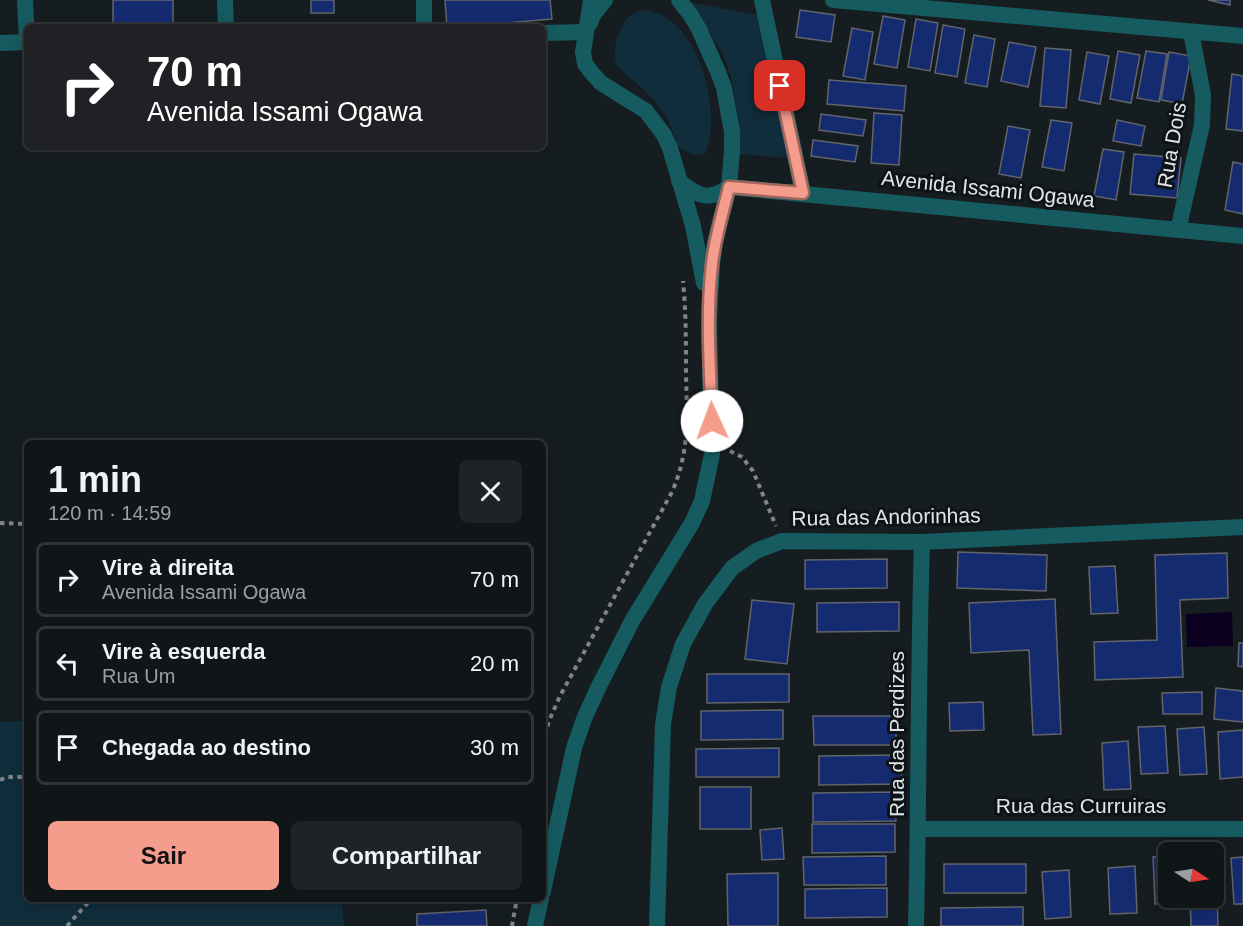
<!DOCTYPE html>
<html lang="pt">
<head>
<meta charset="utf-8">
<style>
	:root { --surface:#101618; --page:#1e2325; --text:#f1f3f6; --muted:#9c9fa2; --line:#303537; --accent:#f49d8d }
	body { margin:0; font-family:Helvetica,sans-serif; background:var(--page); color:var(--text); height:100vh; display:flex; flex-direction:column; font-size:22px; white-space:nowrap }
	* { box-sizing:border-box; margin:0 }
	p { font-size:20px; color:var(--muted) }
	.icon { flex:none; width:33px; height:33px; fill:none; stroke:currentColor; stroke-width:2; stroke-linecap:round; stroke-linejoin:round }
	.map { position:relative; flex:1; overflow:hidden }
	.sheet { position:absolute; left:24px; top:440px; width:522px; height:462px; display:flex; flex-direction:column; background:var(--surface); border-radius:9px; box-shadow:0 3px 15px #0003,0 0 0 2px var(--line) }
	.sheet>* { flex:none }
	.top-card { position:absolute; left:24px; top:24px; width:522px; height:126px; border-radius:9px; box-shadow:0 3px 15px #0003,0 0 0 2px var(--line); background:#202124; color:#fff; overflow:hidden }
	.needle { width:39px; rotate:102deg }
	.buttons { position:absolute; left:1158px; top:842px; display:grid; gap:12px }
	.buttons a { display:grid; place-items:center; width:66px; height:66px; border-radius:9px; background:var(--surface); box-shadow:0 3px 15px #0003,0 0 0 2px var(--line); font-size:30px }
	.pin { position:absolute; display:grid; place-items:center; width:51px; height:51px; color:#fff; margin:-26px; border-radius:12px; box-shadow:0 3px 9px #0006 }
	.me { position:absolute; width:66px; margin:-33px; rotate:358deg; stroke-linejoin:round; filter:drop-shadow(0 0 4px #0008) }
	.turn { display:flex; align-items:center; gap:21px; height:126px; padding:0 24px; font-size:27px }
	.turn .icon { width:78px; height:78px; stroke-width:2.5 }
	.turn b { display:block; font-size:42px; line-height:51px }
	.round { display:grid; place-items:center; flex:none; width:63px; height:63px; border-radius:9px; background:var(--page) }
	.overview { display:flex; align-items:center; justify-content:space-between; height:102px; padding:0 24px }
	h1 { font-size:36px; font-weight:700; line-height:45px }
	.primary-button { display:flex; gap:12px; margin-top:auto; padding:12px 24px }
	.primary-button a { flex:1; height:69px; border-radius:9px; background:var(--accent); color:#111; font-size:24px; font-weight:700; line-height:69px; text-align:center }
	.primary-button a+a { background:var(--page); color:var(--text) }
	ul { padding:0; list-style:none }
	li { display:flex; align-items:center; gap:18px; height:75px; margin:0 12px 9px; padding:0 12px; border:3px solid var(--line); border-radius:9px }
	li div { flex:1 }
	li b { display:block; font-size:22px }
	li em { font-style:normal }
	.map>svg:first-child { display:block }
	.green { fill:#112d3c }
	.water { fill:#0b001f }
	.building { fill:#152b70; stroke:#61646b; stroke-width:1.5 }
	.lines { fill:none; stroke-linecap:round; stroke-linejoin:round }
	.path { stroke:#808588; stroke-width:4; stroke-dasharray:4.5 4.5; stroke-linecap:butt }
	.minor { stroke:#165b60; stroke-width:16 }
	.route-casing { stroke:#9f665c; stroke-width:15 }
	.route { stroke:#f49d8d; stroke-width:10 }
	.labels { text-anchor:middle; stroke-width:6; stroke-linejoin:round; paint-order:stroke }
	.street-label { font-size:21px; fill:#e1e5e8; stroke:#0d1317 }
</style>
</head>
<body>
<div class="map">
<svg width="1243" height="926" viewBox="0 0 1243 926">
	<rect width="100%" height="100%" fill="#161d20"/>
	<path class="green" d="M687,2L758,15L790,158L737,154C738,117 737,77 717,44C708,29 697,16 687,2Z
		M647,10C651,11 656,12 660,14C698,32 716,97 710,136C710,142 707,148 705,154C693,157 686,152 677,145C667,105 647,93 618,67C610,54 618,27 629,17C634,12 640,11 647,10Z
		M27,721V898L342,899L344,926H0V722Z"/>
	<path class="water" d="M1232,612L1233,646L1187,647L1186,614Z"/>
	<path class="building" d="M113,0H173V26H113Z
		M311,0H334V13H311Z
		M445,0H550L552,19L461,27H447Z
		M1208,0H1230V5Z
		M800,10L835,15L831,42L796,37Z
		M883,16L905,20L897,68L874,64Z
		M916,19L938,23L930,71L908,67Z
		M943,25L965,29L957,77L935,73Z
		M852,28L873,32L865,80L843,76Z
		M974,35L995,39L987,87L965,83Z
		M1009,42L1036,47L1028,87L1001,81Z
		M1045,48L1071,50L1066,108L1040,106Z
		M1118,51L1140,55L1131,103L1110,99Z
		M1146,51L1167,54L1159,102L1137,98Z
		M1087,52L1109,56L1100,104L1079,100Z
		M1169,52L1191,56L1182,104L1161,100Z
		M1232,74L1243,76V131L1226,129Z
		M829,80L906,86L904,111L827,104Z
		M874,113L902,115L899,165L871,163Z
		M821,114L866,120L863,136L819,130Z
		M1051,120L1072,123L1064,171L1042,167Z
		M1117,120L1145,126L1141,146L1113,141Z
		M1008,126L1030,130L1021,178L999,174Z
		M813,140L858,146L855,162L811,156Z
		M1103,149L1124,152L1116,200L1094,196Z
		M1134,154L1181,158L1177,198L1130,194Z
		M1233,162L1243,164V214L1225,210Z
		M958,552L1047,555L1046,591L957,588Z
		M1227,553L1228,598L1180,600L1183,677L1095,680L1094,642L1157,640L1155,555Z
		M887,559V588L805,589V560Z
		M1115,566L1118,613L1091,614L1089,567Z
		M1055,599L1061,734L1033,735L1029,650L971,653L969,603Z
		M752,600L794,604L787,664L745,659Z
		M899,602V631L817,632V603Z
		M1239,643H1243V667L1238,666Z
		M707,674H789V702L707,703Z
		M1216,688L1243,691V722L1214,719Z
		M1202,692V714H1163L1162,693Z
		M983,702L984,730L950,731L949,703Z
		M783,710V739L701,740V711Z
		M813,716H896V745H814Z
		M1165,726L1168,773L1141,774L1138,727Z
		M1204,727L1207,774L1180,775L1177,729Z
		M1243,730V777L1220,779L1218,732Z
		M1128,741L1131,789L1104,790L1102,743Z
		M779,748V777H696V749Z
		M901,755L902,784L819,785V756Z
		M700,787H751V829H700Z
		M895,792L896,821L813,822V793Z
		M812,824H895V852L812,853Z
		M782,828L784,859L762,860L760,830Z
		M886,856V885H804L803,857Z
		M1168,856V897H1182V902L1155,904L1153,857Z
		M1243,857V904H1234L1231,858Z
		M944,864H1026V893H944Z
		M1135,866L1137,913L1110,914L1108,868Z
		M1069,870L1071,917L1045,919L1042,872Z
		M778,873V926H728L727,874Z
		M887,888V917L805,918V889Z
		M1214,891H1217L1218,926H1191L1190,897H1214Z
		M1023,907V926H941V908Z
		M486,910L487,926H417V914Z"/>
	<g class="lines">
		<path class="path" d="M730,451L742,457L753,471L776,526
			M0,523L27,524
			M543,744L549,721L560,696L672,492C690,450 687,417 686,374C686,342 686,312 683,281
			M0,780L7,777H27
			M67,926L92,898
			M512,926L517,898"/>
		<path class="minor" d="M25,0L27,42
			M225,0L226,27
			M424,0V27
			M591,0L583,52L585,64L592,73L601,83L646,111L664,135L670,148L693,226L704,283
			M762,0L803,193
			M833,0L1243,36
			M590,23L593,15L605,0
			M543,33L585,32
			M0,43L27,42
			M679,181C697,196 709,202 729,187
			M729,187L1243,236
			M1178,230L1202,125L1203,95L1191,32
			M919,829H1243
			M543,891L574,748L584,719L598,688L632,621L692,523L702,501L712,454L709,320L712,265L715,242L729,187L732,152V132L724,88L718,72L699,29L690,14L679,0
			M535,926L541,898
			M657,926L663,724L669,687L683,644L705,604L732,568L756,551L782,541L922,542L1243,527
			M916,926C919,798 918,670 922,542"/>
	</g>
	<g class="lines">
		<defs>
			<path id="route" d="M712,421C710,369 706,315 712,264C715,237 723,212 729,187L803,193L780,86"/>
		</defs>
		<use href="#route" class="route-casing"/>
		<use href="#route" class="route"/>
	</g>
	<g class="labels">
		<g class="street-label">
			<text transform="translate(1172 145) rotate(-80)" y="7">Rua Dois</text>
			<text transform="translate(988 189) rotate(6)" y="7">Avenida Issami Ogawa</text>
			<text transform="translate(886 517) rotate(-1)" y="7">Rua das Andorinhas</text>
			<text transform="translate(897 734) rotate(-90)" y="7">Rua das Perdizes</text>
			<text x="1081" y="813">Rua das Curruiras</text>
		</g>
	</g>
</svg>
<div class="buttons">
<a><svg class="needle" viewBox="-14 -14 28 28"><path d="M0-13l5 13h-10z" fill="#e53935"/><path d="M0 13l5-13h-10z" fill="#9c9fa2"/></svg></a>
</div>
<div class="pin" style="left:780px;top:86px;background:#d93025"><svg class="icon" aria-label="arrive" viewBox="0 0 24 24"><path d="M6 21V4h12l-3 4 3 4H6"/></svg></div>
<svg class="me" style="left:712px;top:421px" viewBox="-20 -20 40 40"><circle r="19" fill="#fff"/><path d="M0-13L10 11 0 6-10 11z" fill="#f49d8d"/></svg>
<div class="top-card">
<div class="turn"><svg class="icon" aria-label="right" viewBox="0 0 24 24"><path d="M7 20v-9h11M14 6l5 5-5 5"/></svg><div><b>70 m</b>Avenida Issami Ogawa</div></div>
</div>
<section class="sheet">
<div class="overview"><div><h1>1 min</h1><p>120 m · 14:59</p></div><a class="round"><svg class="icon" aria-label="close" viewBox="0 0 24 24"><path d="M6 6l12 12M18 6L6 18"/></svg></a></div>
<ul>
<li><svg class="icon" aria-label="right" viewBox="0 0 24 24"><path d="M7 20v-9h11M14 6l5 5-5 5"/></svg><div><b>Vire à direita</b><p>Avenida Issami Ogawa</p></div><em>70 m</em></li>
<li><svg class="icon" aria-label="left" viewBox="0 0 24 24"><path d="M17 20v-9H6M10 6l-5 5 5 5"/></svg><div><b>Vire à esquerda</b><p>Rua Um</p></div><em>20 m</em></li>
<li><svg class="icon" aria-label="arrive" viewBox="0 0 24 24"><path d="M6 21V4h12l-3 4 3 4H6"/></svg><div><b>Chegada ao destino</b></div><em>30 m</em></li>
</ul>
<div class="primary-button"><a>Sair</a><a>Compartilhar</a></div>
</section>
</div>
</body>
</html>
